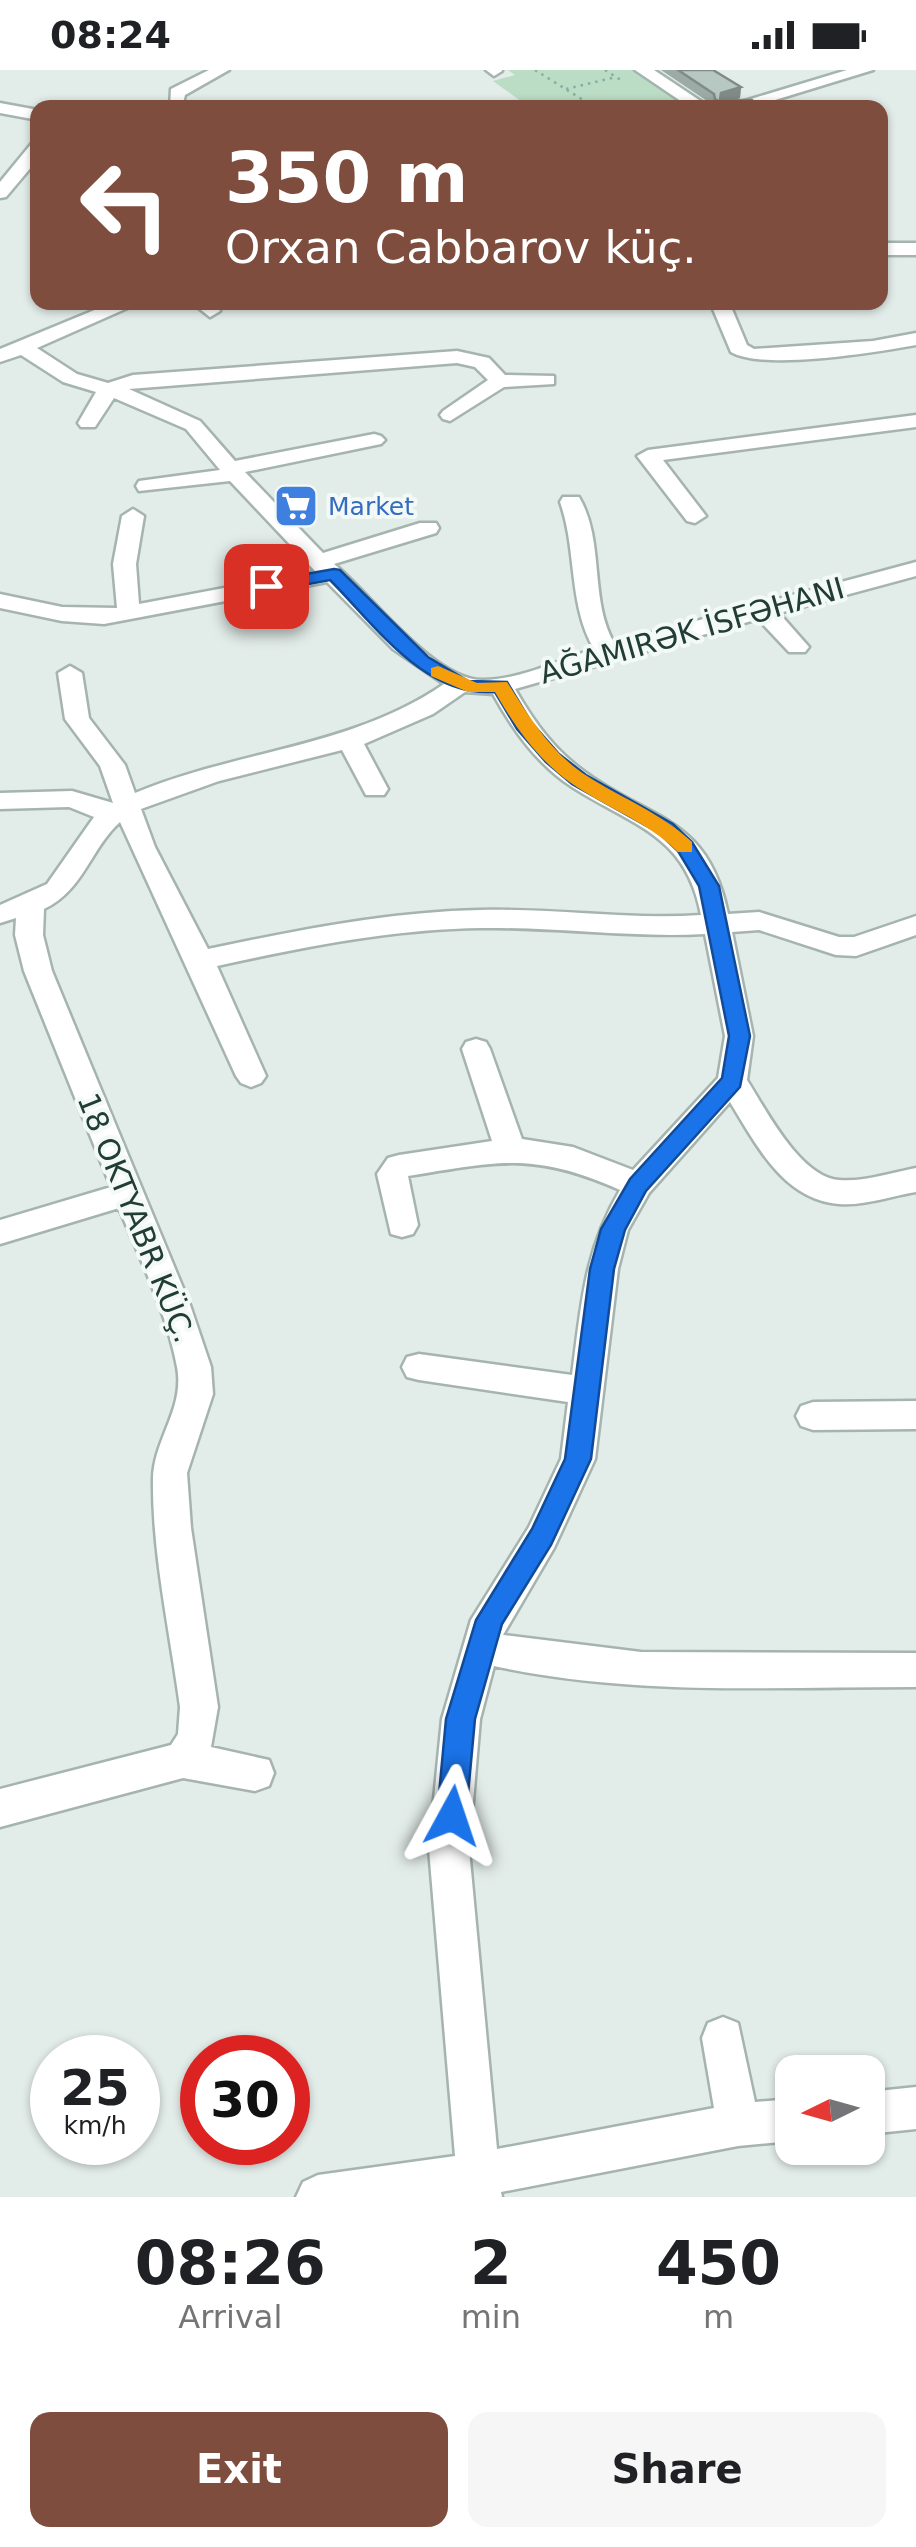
<!DOCTYPE html>
<html lang="en">
<head>
<meta charset="utf-8">
<style>
	:root { --surface:#fff; --page:#f6f6f6; --text:#202124; --muted:#757577; --accent:#7e4d3d }
	body { margin:0; font-family:"DejaVu Sans",sans-serif; background:var(--page); color:var(--text); height:100vh; display:flex; flex-direction:column; font-size:38px; white-space:nowrap }
	* { box-sizing:border-box; margin:0 }
	p { font-size:32px; color:var(--muted) }
	.icon { flex:none; width:55px; height:55px; fill:none; stroke:currentColor; stroke-width:2; stroke-linecap:round; stroke-linejoin:round }
	.map { position:relative; height:2127px; overflow:hidden }
	.drawer { display:flex; flex-direction:column; background:var(--surface); flex:1 }
	.drawer>* { flex:none }
	.banner { position:absolute; left:30px; top:30px; width:858px; height:210px; border-radius:20px; box-shadow:0 2px 8px #0004; background:#7e4d3d; color:#fff; overflow:hidden }
	.needle { width:65px; rotate:265deg }
	.buttons { position:absolute; left:775px; top:1985px; display:grid; gap:20px }
	.buttons a { display:grid; place-items:center; width:110px; height:110px; border-radius:20px; background:var(--surface); box-shadow:0 2px 8px #0004; font-size:50px }
	.speed { position:absolute; left:30px; top:1965px; display:flex; gap:20px; font-size:50px; font-weight:700; text-align:center }
	.speed>* { display:grid; place-content:center; width:130px; height:130px; border-radius:50%; background:var(--surface); box-shadow:0 2px 8px #0004; line-height:1 }
	.speed small { font-size:25px; font-weight:400 }
	.speed .limit { border:15px solid #d22; background:#fff; color:#111 }
	.pin { position:absolute; display:grid; place-items:center; width:85px; height:85px; color:#fff; margin:-42px; border-radius:20px; box-shadow:0 5px 15px #0006 }
	.me { position:absolute; width:110px; margin:-55px; rotate:5deg; stroke-linejoin:round; filter:drop-shadow(0 0 8px #0008) }
	.turn { display:flex; align-items:center; gap:35px; height:210px; padding:0 30px; font-size:45px }
	.turn .icon { width:130px; height:130px; stroke-width:2.5 }
	.turn b { display:block; font-size:70px; line-height:85px }
	.eta { display:flex; justify-content:space-evenly; align-items:center; height:170px; text-align:center }
	.eta b { font-size:60px; font-weight:700; line-height:70px }
	.primary-button { display:flex; gap:20px; margin-top:auto; padding:20px 30px }
	.primary-button a { flex:1; height:115px; border-radius:20px; background:var(--accent); color:#fff; font-size:40px; font-weight:700; line-height:115px; text-align:center }
	.primary-button a+a { background:var(--page); color:var(--text) }
	.status { display:flex; justify-content:space-between; align-items:center; height:70px; padding:0 50px; background:var(--surface); direction:ltr }
	.status svg { height:28px; fill:currentColor }
	.map>svg:first-child { display:block }
	.green { fill:#bbddc5 }
	.lines { fill:none; stroke-linecap:round; stroke-linejoin:round }
	.minor-casing { stroke:#a5b4af; stroke-width:5 }
	.path { stroke:#83b0a2; stroke-width:2.5; stroke-dasharray:2.5 5; stroke-linecap:butt }
	.minor { fill:#fff; fill-rule:evenodd }
	.wall { fill:#9daba6 }
	.shaded-wall { fill:#808b87 }
	.building { fill:#b7c7c1; stroke:#808b87; stroke-width:2.5 }
	.route { fill:#1a73e8; stroke:#114b97; stroke-width:2.5 }
	.slow { fill:#f59e0b }
	.labels { text-anchor:middle; stroke-width:8; stroke-linejoin:round; paint-order:stroke }
	.far-shop-label { font-size:25px; fill:#366cbe; stroke:#f3f9f6; text-anchor:start }
	.street-label { font-size:30px; fill:#223d36; stroke:#f3f9f6 }
</style>
</head>
<body>
<div class="status"><b>08:24</b><svg viewBox="0 0 49 12"><path d="M0 12V9h3v3zM5 12V6h3v6zM10 12V3h3v9zM15 12V0h3v12zM26 1h20v11H26zM47 4h2v5h-2z"/></svg></div>
<div class="map">
<svg width="916" height="2127" viewBox="0 0 916 2127">
	<rect width="100%" height="100%" fill="#e2ece8"/>
	<path class="green" d="M508,0H631L695,37H529L493,11L515,5Z"/>
	<g class="lines">
		<defs>
			<path id="minor" d="M209,0H229L185,25L182,38H170L171,19Z
				M486,0H502V1L494,6Z
				M635,0H654L711,38H691Z
				M847,0H873L749,38H721Z
				M0,33L38,40V50L0,43Z
				M38,72V89L6,127L0,128V112L32,73Z
				M880,173H916V185H880Z
				M114,232H141L37,278L77,304L108,313L133,305L457,281L489,288L505,305L554,306V314L504,317L450,351L443,349L440,345L443,341L488,310L475,297L457,293L129,319L200,351L235,391L374,364L381,366L385,370L381,374L245,402L323,483L420,453H436L439,458L436,463L334,494C369,522 434,611 483,610C519,610 560,590 594,579C568,535 577,479 560,432L563,427H579C605,471 589,529 614,573L916,492V506L779,543L809,577L805,582H789L758,549L515,619C534,652 554,680 585,702C651,751 708,746 728,844L759,842L839,867H854L916,846V865L856,886L836,885L759,860L732,862L753,966L747,1010C766,1040 800,1107 839,1110C864,1112 891,1103 916,1098V1122C891,1126 865,1136 839,1134C783,1130 756,1074 730,1032L649,1123L628,1160L618,1199L595,1389L554,1478L503,1565L641,1582L916,1583V1617C775,1617 633,1626 494,1596L480,1649L469,1779L497,2079L714,2038L702,1968L708,1953L723,1947L738,1953L755,2032L792,2029V2071L738,2076L501,2122L502,2127H296L303,2112L318,2105L455,2086L429,1779L442,1649L471,1550L529,1457L561,1389L568,1332L419,1310L407,1307L402,1297L407,1287L419,1284L572,1305C581,1237 584,1181 620,1120C532,1081 498,1092 408,1106L418,1155L413,1164L402,1167L391,1164L377,1104L388,1088L399,1085L492,1071L462,979L466,972L476,969L486,972L490,979L522,1069L573,1077L633,1100L718,1008L725,966L705,864C630,868 557,857 482,858C392,859 304,877 217,896L266,1006L261,1013L251,1017L241,1013L236,1006L120,752C90,779 84,820 44,839L43,865L52,901L190,1235L211,1297L213,1324L187,1403L191,1458L218,1637L211,1677L269,1690L274,1703L269,1716L255,1721L183,1708L0,1757V1719L171,1675L178,1664L180,1637C170,1562 152,1484 153,1408C154,1369 185,1338 177,1297C167,1243 140,1189 119,1138L0,1174V1150L111,1117L24,901L15,865L16,848L0,853V835L47,814L94,747L69,737L0,739V723L72,721L113,733L100,696L65,649L58,603L70,596L82,603L89,648L125,695L135,723C238,680 351,678 444,614L393,579L327,512L104,554L62,551L0,538V524L62,537L117,538L113,494L122,446L133,439L144,446L136,494L139,534L315,501L230,411L139,421L136,416L139,411L220,400L186,359L114,328L95,357H81L78,353L96,322L63,312L21,285L0,292V279ZM465,622L493,624C513,660 537,694 572,717C633,756 686,764 701,845C627,850 554,838 480,840C387,842 298,860 208,879L155,777L141,739L219,711L342,680L366,725H384L388,719L364,674L433,644Z
				M191,232H212L220,241L210,247Z
				M710,232H729L747,275L754,279L873,271L916,263V275C877,282 763,301 731,282Z
				M916,345V357L663,390L706,446L695,453L687,451L637,386L648,380Z
				M916,1331V1359L813,1360L801,1356L796,1346L801,1336L813,1332Z
				M916,2017V2059L868,2064V2022Z"/>
		</defs>
		<use href="#minor" class="minor-casing"/>
		<path class="path" d="M535,0L596,38
			M605,0L624,12
			M566,19L616,7"/>
		<use href="#minor" class="minor"/>
	</g>
	<path class="wall" d="M661,0H713L741,17L740,28L734,30L757,38H714L713,35Z"/>
	<path class="shaded-wall" d="M741,17L740,28L723,34L719,32L721,23Z"/>
	<path class="building" d="M678,0H713L741,17L721,23L720,30H752L757,38H729L715,29L714,24Z"/>
	<path class="route" d="M334,499L340,500L428,587L468,611L507,612L531,652L559,684L586,705L673,754L692,772L719,816L750,966L740,1017L646,1121L625,1160L614,1199L591,1389L551,1475L502,1554L475,1649L466,1746L462,1756L452,1760L441,1756L437,1746L446,1649L476,1550L532,1459L565,1389L590,1199L601,1159L630,1109L722,1008L729,966L699,816L678,781L659,763L572,714L546,692L517,659L495,622C425,628 375,555 330,510L266,522L257,516L266,511Z"/>
	<path class="slow" d="M438,596L477,613L507,612C530,648 551,683 587,706C623,729 661,743 692,772V782H678C647,751 606,738 571,713C538,690 515,657 495,622H468L431,606V598Z"/>
	<defs>
		<symbol id="supermarket-square" viewBox="-11 -11 22 22"><rect x="-9" y="-9" width="18" height="18" rx="4" fill="#3f7fe0" stroke="#f3f9f6"/><path d="M-6-5.5h2.5l.6 2H6L4.5 2H-2.5L-4.4-4H-6ZM-1.5 3.2a1.3 1.3 0 1 0 .1 0ZM3 3.2a1.3 1.3 0 1 0 .1 0Z" fill="#fff"/></symbol>
	</defs>
	<g fill-rule="evenodd">
		<use href="#supermarket-square" x="271" y="411" width="50" height="50"/>
	</g>
	<g class="labels">
		<g class="far-shop-label">
			<text x="328" y="445">Market</text>
		</g>
		<g class="street-label">
			<text transform="translate(692 561) rotate(-16)" y="10">AĞAMIRƏK İSFƏHANI</text>
			<text transform="translate(136 1148) rotate(68)" y="10">18 OKTYABR KÜÇ.</text>
		</g>
	</g>
</svg>
<div class="buttons">
<a><svg class="needle" viewBox="-14 -14 28 28"><path d="M0-13l5 13h-10z" fill="#e53935"/><path d="M0 13l5-13h-10z" fill="#757577"/></svg></a>
</div>
<div class="speed"><div>25<small>km/h</small></div><div class="limit">30</div></div>
<div class="pin" style="left:266px;top:516px;background:#d93025"><svg class="icon" aria-label="arrive" viewBox="0 0 24 24"><path d="M6 21V4h12l-3 4 3 4H6"/></svg></div>
<svg class="me" style="left:452px;top:1746px" viewBox="-20 -20 40 40"><path d="M0-17L14 15 0 8-14 15z" fill="#1a73e8" stroke="#fff" stroke-width="4"/></svg>
<div class="banner">
<div class="turn"><svg class="icon" aria-label="left" viewBox="0 0 24 24"><path d="M17 20v-9H6M10 6l-5 5 5 5"/></svg><div><b>350 m</b>Orxan Cabbarov küç.</div></div>
</div>
</div>
<section class="drawer">
<div class="eta">
<div><b>08:26</b><p>Arrival</p></div>
<div><b>2</b><p>min</p></div>
<div><b>450</b><p>m</p></div>
</div>
<div class="primary-button"><a>Exit</a><a>Share</a></div>
</section>
</body>
</html>
